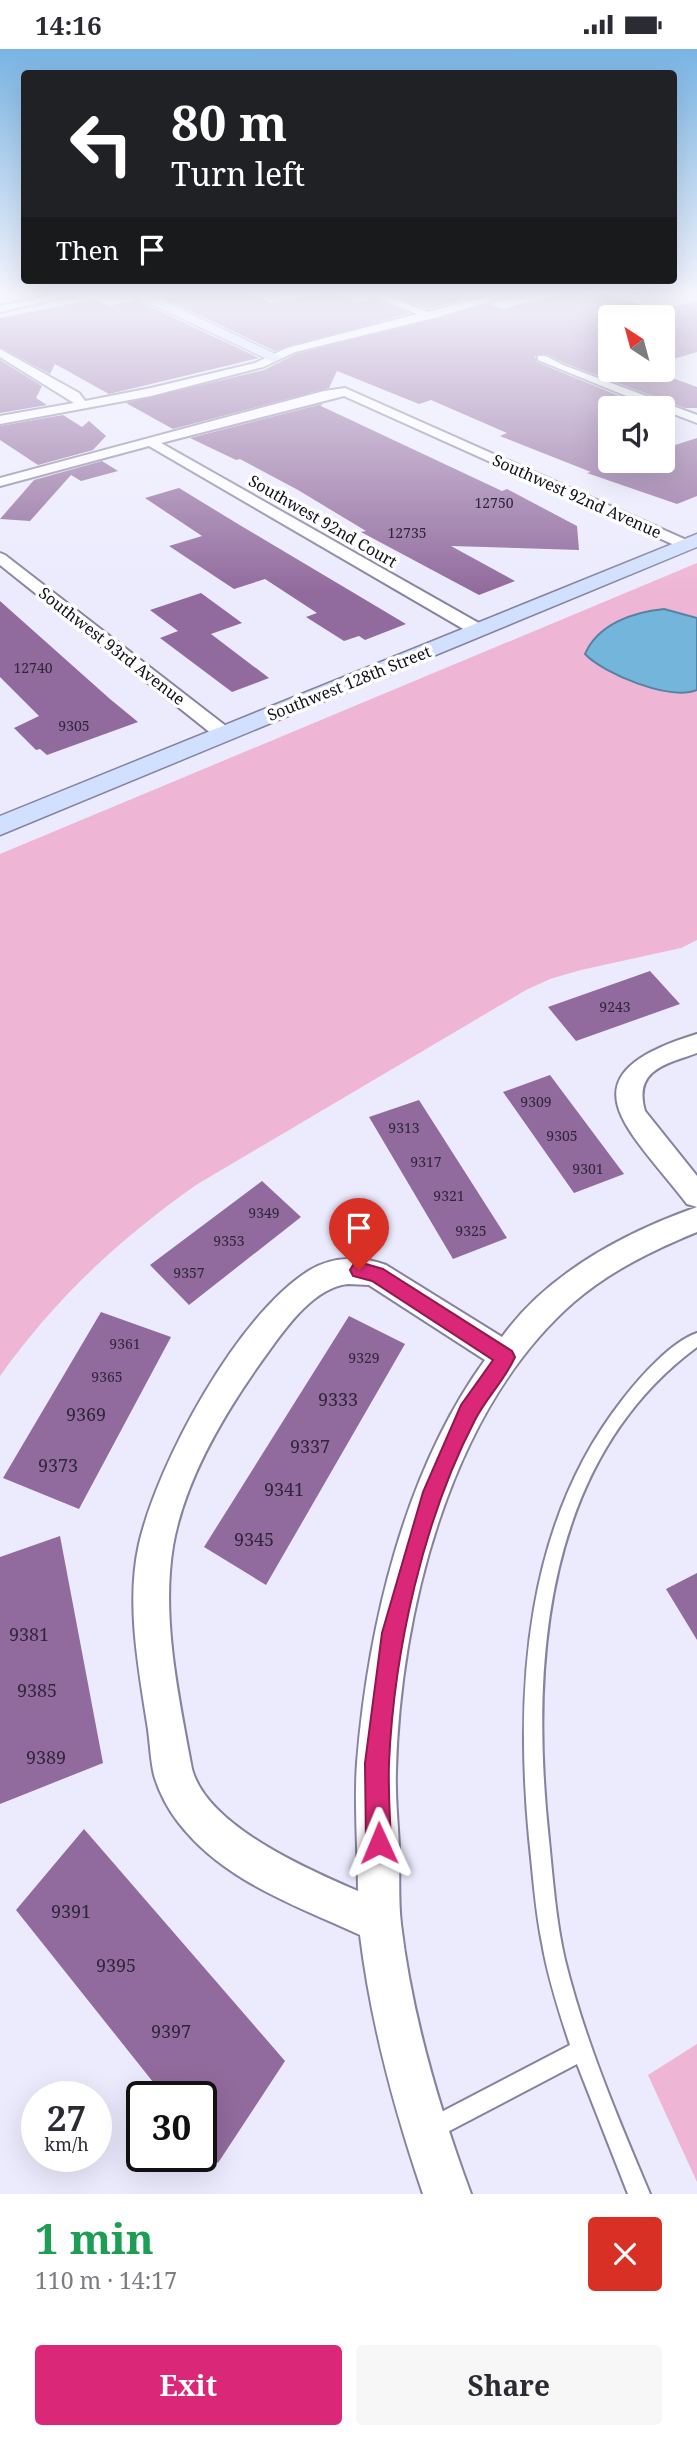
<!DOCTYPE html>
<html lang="en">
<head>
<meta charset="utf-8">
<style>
	:root { --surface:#fff; --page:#f7f7f7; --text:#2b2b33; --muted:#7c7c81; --accent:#db2777 }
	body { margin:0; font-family:"Noto Serif",serif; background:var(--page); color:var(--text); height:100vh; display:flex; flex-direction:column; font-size:26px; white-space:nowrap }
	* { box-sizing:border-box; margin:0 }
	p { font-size:23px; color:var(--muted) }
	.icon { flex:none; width:38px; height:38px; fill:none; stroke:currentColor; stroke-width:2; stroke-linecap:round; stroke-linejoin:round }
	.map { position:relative; height:2145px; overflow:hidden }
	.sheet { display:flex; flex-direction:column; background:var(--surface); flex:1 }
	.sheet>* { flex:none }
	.top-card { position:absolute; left:21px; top:21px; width:656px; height:214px; border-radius:7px; box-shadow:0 7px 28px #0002; background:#202124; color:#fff; overflow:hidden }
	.needle { width:46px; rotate:324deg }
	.fabs { position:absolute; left:598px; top:256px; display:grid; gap:14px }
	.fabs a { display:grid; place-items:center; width:77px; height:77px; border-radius:7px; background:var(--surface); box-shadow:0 7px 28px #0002; font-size:35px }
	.speed { position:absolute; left:21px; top:2032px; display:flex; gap:14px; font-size:35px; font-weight:700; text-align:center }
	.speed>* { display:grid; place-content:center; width:91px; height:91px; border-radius:50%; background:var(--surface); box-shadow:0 7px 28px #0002; line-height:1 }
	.speed small { font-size:18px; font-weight:400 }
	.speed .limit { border:4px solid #111; border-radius:10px; background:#fff; color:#111 }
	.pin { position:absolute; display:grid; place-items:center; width:60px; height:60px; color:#fff; margin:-72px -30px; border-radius:50% 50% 50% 0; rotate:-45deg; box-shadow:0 0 7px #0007 }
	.pin .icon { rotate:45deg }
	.me { position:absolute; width:77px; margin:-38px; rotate:359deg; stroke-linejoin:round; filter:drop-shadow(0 0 5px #0008) }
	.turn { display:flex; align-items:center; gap:24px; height:147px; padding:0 35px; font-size:32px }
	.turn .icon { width:91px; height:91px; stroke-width:2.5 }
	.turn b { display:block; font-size:49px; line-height:60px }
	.then { display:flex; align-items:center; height:66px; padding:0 35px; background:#0003; gap:14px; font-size:26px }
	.round { display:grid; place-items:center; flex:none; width:74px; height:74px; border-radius:7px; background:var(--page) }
	.head { display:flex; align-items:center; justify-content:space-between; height:119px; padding:0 35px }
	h1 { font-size:42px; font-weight:700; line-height:52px; color:#1e9e55 }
	.action { display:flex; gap:14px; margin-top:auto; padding:14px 35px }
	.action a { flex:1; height:80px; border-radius:7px; background:var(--accent); color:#fff; font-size:28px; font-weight:700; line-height:80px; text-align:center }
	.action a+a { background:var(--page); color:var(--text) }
	.status { display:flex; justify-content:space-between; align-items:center; height:49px; padding:0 35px; background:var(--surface); direction:ltr }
	.status svg { height:19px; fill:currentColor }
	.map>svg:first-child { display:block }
	.green { fill:#efb5d4 }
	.water { fill:#74b5db; stroke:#5683a1; stroke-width:2 }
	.building { fill:#916b9d }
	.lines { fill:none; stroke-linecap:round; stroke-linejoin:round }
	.lane-casing { stroke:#86829f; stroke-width:4 }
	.street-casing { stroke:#86829f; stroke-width:4 }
	.secondary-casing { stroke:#86829f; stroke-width:3 }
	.lane { fill:#fff; fill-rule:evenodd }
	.street { fill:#fff; fill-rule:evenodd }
	.secondary { fill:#d1e0fe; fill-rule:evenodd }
	.route { fill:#db2777; stroke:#8e194d; stroke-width:2 }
	.labels { text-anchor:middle; stroke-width:7; stroke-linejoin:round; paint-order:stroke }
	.number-label { font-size:14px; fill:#30263b }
	.far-street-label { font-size:16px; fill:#100f1a; stroke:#fff }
	.near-number-label { font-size:18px; fill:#30263b }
</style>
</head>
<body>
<div class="status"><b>14:16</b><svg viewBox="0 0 49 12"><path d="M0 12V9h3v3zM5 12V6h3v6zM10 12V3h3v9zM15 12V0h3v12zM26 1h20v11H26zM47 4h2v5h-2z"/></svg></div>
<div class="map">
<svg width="697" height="2145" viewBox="0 0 697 2145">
	<rect width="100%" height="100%" fill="#ecebfe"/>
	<path class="green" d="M697,514V891L681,899L581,921L550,930L526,941L196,1136C117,1192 56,1249 0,1327V805Z
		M697,1995V2133L648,2026Z"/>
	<path class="water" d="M664,560L697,569V641C670,652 604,625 585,605C598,575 633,563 664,560Z"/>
	<path class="building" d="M179,242H242L271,254L331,242L357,253L373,250L409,264L275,302L158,247Z
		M416,242L429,245L459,242L473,248L428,260L393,247Z
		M571,242H594L659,261L697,252V303L663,313V268H611V320H663L671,322L662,325L697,338V359H685L564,314L547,305L535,307L537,313L648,359H611V417L628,411H663V400L697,389V447L677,455L587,424L591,423L500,387L507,384L431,351L419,355L337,322L329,339L173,380L126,354L264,321L296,305L490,255L502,260Z
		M95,250L109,257L136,251L259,309L109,345L55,315L50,325L0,298V269Z
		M0,311L42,337L36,349L47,356L0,364Z
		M322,355L321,357L502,442L507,440L577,477L579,501L451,497L515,532L479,546L361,483L366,482L298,441L240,410L236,411L190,389Z
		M63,366L82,378L89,372L106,387L93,401L38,416L0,391V377Z
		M102,412L118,422L81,432L71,426L30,472L0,470L34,431Z
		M179,439L238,475L406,575L365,591L359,587L344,592L306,568L317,564L265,530L234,540L169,497L202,487L145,449Z
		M201,544L242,574L211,585L269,629L232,643L160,589L178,582L150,561Z
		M0,552L110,650L138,673L47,706L40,700L36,701L14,679L39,667L0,628Z
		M650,922L680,955L576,992L548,958Z
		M550,1026L624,1125L574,1144L503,1043Z
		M419,1051L507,1189L453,1210L369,1068Z
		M262,1132L301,1168L189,1256L150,1216Z
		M101,1263L171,1288L79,1460L3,1429Z
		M349,1267L405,1295L266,1536L204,1498Z
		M60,1487L103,1714L0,1755V1508Z
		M697,1524V1591L666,1540Z
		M84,1780L285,2012L218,2114L201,2093V2048H165L16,1861Z"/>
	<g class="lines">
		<defs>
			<path id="lane" d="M697,1284V1298C543,1412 530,1617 549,1791C553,1831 556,1872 565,1911C585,1992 618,2069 650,2145H628L577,2015L434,2090L426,2087L423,2079L426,2071L570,1996C559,1963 548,1929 542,1894C535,1860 533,1825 529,1789C515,1639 525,1474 623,1350C640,1328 671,1293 697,1284Z"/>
			<path id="street" d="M71,242H92L0,263V257Z
				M359,242H374L428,263L507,242H525L434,269L295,303L263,318L151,347L0,375V367L74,354L0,308V300L79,344L85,352L151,339L255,314L287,299L417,265Z
				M538,307H546L563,316L697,366V374L663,361V359H656L538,311Z
				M345,339L691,493L693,496L686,500L681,499L344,347L161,394L484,577L486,581L484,585H472L149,397L0,437V429L324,342Z
				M0,504L5,506L231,681L233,685L231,689H217L0,516Z
				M697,985V1004C666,1015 633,1021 645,1062L697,1127V1183C653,1201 610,1222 574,1253C450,1361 400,1564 396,1722C395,1748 398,1773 399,1799C400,1824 398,1850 401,1875C412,1968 439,2058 471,2145H423C394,2060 371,1975 360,1886C295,1856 223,1832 178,1773C168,1760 159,1743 154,1726C150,1709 150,1691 147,1674C138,1616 126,1553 139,1495C158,1413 238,1265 310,1221C333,1207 361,1207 386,1216L502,1288C548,1224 624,1184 697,1158L687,1155C627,1077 559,1027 697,985ZM348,1235L369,1236L485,1311C404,1423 368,1578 357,1714C354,1756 358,1800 358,1842C309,1821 207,1777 192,1720C179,1649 161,1570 173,1497C185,1428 228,1358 269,1302C287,1277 315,1238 348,1235Z"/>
			<path id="secondary" d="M123,242H142L282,308L274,313L269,311Z
				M697,485V498L0,786V767Z"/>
		</defs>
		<use href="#lane" class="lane-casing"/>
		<use href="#street" class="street-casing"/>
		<use href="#secondary" class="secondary-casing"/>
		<use href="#lane" class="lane"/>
		<use href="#street" class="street"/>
		<use href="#secondary" class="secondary"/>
	</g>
	<linearGradient id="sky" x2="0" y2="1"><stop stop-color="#79b4e3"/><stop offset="0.45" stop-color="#f6f6ff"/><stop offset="1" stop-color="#f6f6ff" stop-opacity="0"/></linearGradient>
	<rect width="697" height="543" fill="url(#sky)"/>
	<path class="route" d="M359,1213L383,1220L512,1302L515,1308C505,1331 486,1349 475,1371C423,1471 394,1602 389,1714C388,1740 390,1767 391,1794L387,1802L379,1806L370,1802L366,1794L365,1714L382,1584L423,1443L461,1356L493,1311L372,1232L353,1227L350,1221L353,1216Z"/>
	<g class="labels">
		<g class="number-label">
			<text x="494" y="459">12750</text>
			<text x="407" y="489">12735</text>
			<text x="33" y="624">12740</text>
			<text x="74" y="682">9305</text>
			<text x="615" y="963">9243</text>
			<text x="536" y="1058">9309</text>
			<text x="404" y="1084">9313</text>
			<text x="562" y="1092">9305</text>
			<text x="426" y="1118">9317</text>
			<text x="588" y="1125">9301</text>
			<text x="449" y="1152">9321</text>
			<text x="264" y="1169">9349</text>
			<text x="471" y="1187">9325</text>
			<text x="229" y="1197">9353</text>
			<text x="189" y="1229">9357</text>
			<text x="125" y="1300">9361</text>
			<text x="364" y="1314">9329</text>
			<text x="107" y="1333">9365</text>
		</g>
		<g class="far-street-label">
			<text transform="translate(577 447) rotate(24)" y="6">Southwest 92nd Avenue</text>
			<text transform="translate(323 472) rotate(30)" y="6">Southwest 92nd Court</text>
			<text transform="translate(112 597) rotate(38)" y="6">Southwest 93rd Avenue</text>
			<text transform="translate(349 634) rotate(-22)" y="6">Southwest 128th Street</text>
		</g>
		<g class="near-number-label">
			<text x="338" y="1357">9333</text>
			<text x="86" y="1372">9369</text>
			<text x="310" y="1404">9337</text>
			<text x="58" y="1423">9373</text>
			<text x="284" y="1447">9341</text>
			<text x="254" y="1497">9345</text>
			<text x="29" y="1592">9381</text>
			<text x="37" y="1648">9385</text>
			<text x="46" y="1715">9389</text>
			<text x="71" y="1869">9391</text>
			<text x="116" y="1923">9395</text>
			<text x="171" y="1989">9397</text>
		</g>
	</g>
</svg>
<div class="fabs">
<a><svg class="needle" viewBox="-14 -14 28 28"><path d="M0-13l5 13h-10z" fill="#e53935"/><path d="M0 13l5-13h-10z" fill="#7c7c81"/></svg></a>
<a><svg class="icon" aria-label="sound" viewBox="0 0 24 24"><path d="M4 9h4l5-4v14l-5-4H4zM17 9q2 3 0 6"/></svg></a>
</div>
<div class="speed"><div>27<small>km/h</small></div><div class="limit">30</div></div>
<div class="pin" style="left:359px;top:1221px;background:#d93025"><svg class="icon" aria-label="arrive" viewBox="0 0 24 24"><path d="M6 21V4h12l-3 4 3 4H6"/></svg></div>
<svg class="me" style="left:379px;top:1794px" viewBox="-20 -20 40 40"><path d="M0-17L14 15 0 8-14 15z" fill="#db2777" stroke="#fff" stroke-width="4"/></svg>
<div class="top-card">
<div class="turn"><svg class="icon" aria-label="left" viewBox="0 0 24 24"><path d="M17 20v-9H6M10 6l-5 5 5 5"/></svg><div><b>80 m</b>Turn left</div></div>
<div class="then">Then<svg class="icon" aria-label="arrive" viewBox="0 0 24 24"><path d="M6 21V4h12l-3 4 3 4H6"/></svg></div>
</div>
</div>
<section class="sheet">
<div class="head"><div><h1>1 min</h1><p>110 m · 14:17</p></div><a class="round" style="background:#d93025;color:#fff"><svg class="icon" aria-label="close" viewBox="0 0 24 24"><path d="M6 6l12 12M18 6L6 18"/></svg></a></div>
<div class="action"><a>Exit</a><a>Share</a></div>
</section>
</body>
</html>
